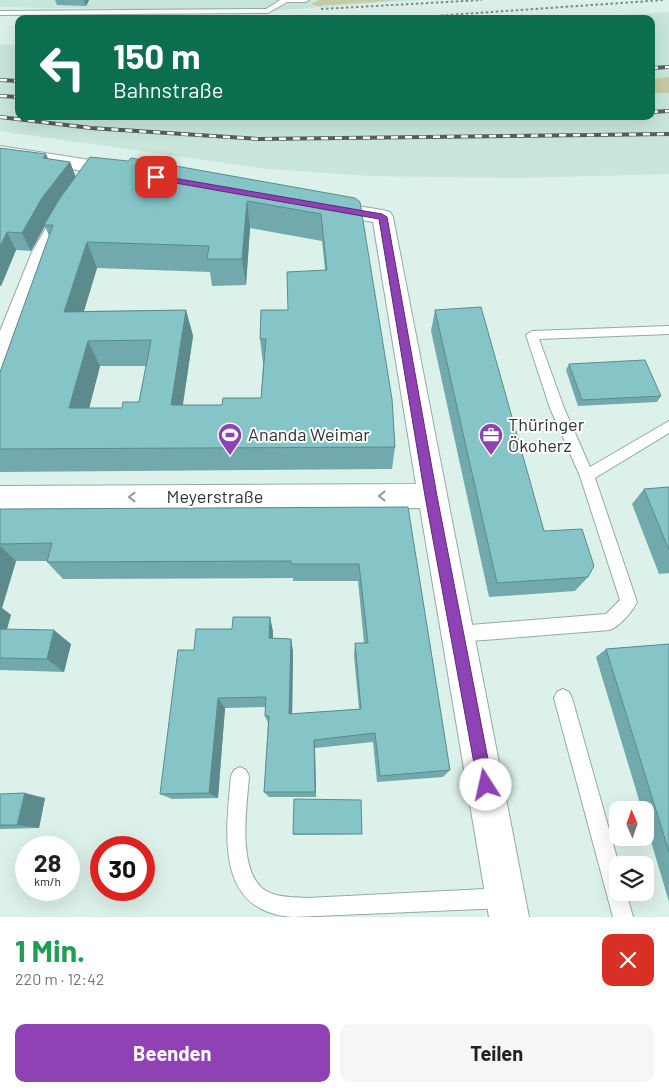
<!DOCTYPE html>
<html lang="de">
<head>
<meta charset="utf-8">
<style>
	:root { --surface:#fff; --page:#f6f6f6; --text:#222; --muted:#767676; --accent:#8e42b4 }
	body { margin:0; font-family:Barlow,sans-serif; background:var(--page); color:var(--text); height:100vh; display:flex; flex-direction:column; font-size:19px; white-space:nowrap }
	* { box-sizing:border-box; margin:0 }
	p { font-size:16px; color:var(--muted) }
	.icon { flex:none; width:28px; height:28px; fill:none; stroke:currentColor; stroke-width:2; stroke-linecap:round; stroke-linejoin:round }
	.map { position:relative; height:917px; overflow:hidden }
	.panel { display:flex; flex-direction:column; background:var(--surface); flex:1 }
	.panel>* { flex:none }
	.guide { position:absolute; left:15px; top:15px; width:640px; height:105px; border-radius:10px; box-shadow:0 5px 20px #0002; background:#0b6e4f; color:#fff; overflow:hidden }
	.needle { width:32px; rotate:358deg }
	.fabs { position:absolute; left:609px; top:801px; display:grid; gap:10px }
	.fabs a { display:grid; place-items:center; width:45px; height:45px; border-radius:10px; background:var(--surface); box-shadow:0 5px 20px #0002; font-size:25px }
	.speed { position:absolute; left:15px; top:836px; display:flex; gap:10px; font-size:25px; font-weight:700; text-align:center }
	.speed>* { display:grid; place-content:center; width:65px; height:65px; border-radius:50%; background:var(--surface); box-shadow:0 5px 20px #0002; line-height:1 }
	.speed small { font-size:12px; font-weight:400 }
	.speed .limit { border:8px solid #d22; background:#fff; color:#111 }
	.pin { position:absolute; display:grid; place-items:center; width:42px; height:42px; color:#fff; margin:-21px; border-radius:10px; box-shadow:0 2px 8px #0006 }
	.me { position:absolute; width:55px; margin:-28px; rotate:350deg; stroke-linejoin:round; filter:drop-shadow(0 0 4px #0008) }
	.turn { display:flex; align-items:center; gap:18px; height:105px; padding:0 15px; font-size:22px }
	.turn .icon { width:65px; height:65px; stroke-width:2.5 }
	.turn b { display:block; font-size:35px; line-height:42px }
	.round { display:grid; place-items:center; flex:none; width:52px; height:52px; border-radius:10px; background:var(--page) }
	.overview { display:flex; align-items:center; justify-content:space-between; height:85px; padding:0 15px }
	h1 { font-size:30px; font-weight:700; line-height:38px; color:#1e9e55 }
	.cta { display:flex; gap:10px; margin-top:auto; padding:10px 15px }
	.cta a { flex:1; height:58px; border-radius:10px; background:var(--accent); color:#fff; font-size:20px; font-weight:700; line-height:58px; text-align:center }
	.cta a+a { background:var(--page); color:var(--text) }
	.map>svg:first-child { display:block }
	.built { fill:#c8e6db }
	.green { fill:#c5cba3 }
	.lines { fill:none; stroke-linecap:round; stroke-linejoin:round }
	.lane-casing { stroke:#96aaa2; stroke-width:2 }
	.street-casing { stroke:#96aaa2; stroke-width:2 }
	.path { stroke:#7e8c87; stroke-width:2; stroke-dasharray:2.5 2.5; stroke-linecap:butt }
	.lane { fill:#fff; fill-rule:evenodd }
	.street { fill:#fff; fill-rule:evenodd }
	.rail-casing { stroke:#54605c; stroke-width:4 }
	.rail { stroke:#fff; stroke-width:2.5; stroke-dasharray:7; stroke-linecap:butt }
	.wall { fill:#72a9ac; fill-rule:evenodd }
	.shaded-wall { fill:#5d8a8c }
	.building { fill:#85c5c8; stroke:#5d8a8c; fill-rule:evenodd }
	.oneway { stroke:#959a98 }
	.route { fill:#8e42b4; stroke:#5c2b75 }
	.labels { text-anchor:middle; stroke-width:4; stroke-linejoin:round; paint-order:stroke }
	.poi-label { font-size:18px; fill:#2b3431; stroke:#fff; text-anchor:start }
	.street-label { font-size:18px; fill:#2b3431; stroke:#fff }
</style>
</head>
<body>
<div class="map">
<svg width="669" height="917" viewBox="0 0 669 917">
	<rect width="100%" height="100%" fill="#dcf1e9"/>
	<path class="built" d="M0,0H423L268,11L0,7Z
		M669,12V174L515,178L371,176L267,169L0,131V44L19,45V116H651V19H548Z"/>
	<path class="green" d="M319,0H397L317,6L311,4Z
		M669,77V93H651V79Z"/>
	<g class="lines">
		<defs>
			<path id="lane" d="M280,0H309L305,2H287L268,13L0,15V11L266,9Z
				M669,326V334L539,339L564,408L590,467L669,421V433L595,478L637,602C632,612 620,626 610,630L458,642L452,640L450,634L452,628L458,626L606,614L620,600L580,476L550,408L526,335L532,331Z
				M563,689L569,692L572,698L619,865L618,892H626L633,917H613L554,698L557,692Z
				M240,767L246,770L249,776C247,806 237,866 262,888C274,898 293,897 307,898L505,888L512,891L515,898L512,905L505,908L292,917C214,911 226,832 231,776L234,770Z"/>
			<path id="street" d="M0,146L122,165L129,167L132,171L129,175L122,177L0,158Z
				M324,201L383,210L390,212L393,217L529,917H489L420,508L0,510V486L416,484L373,222L317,211L314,207L317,203Z
				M63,210L70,211L73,216L54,252L12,361L9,368L0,370V331L32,252L56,211Z"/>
		</defs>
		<use href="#lane" class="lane-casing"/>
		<use href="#street" class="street-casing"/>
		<path class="path" d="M321,9L482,0
			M391,19L664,0"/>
		<use href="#lane" class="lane"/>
		<use href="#street" class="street"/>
		<defs>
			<path id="rail" d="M651,68L669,67
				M0,80L19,81
				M0,96L19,97
				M651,112L669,111
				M302,116H410
				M0,117L91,128L258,139L669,134"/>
		</defs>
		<use href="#rail" class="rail-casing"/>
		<use href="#rail" class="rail"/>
	</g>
	<path class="wall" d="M55,0H89L86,6L57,5Z
		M0,148L46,154L48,159L70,162L76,177L355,198L395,447L392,469L0,472V372L49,236L45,226L31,251L16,250L1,286H0ZM250,228L322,241L325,270L260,339L263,364L261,398L222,405H183L193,336L186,310L84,311L97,268L210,272L212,286L246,285ZM100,366H146L139,402L122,408H89Z
		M435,310L544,531L588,577L575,591L489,597L431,331Z
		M569,364L661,396L657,402L578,406L566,370Z
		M669,487V573L659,574L632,504L644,489Z
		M408,507L450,770L443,777L377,782L373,742L315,748L316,797H269L264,792L268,723L265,716V707L225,708L218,798L172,799L160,794L194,650L232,629L270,617L273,632V638L291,639L293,652L292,714L359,709L354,656L355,643H364L358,581H293V578L63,579L47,562V561H16L2,608L11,615L7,629L71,644L64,672L0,670V509Z
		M669,644V902L645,821V810H642L596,657L606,649Z
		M0,794L45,798L39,828L0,829Z
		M293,834H362L294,835Z"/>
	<path class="shaded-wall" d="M84,0H89L86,6Z
		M46,154L54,173L43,158Z
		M70,162L77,181L44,225L45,226L31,251L22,233L42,198Z
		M247,201L250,228L246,285L242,259Z
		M7,232L16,250L1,286L0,284V247Z
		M87,242L97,268L76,337L64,312Z
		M186,310L193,336L179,429L171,405Z
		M88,341L100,366L83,432L69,408Z
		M0,546L16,561L2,608L11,615L3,642L0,640Z
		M270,617L273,632V652L269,638Z
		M54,630L71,644L64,672L47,659Z
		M291,639L293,652L292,724L289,714Z
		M218,698L225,708L218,798L209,793Z
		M314,740L315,748L316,797L315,792Z
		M25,793L45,798L39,828L17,825Z"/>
	<path class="building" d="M0,148L46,154L43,158L70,162L42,198L22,233L7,232L0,247Z
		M90,157L128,161L131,158L355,198L360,202L392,399L395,447L0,449V372L53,225H44L60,198ZM247,201L321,214L327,270L287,272L288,310H261L260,339H266L261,398H223L222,405H171L186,310L64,312L87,242L209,246L207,259H242ZM151,340L139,402H123L122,408H69L88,341Z
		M481,307L544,531L582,529L594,566L588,577L497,583L435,310Z
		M645,360L661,396L582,400L569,364Z
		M669,487V550L644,489Z
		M408,507L450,770L380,776L375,733L314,740L315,792H264L269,716H265L266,697L218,698L209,793L160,794L178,650H194L196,629H232L233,617H270L269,638L291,639L289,714L361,709L355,643H368L359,564H291V561L47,562L52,543L0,544V509Z
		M0,629L54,630L47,659L0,658Z
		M669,644V852L606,649Z
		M25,793L17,825H0V794Z
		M294,799L361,800L362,834H293Z"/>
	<defs><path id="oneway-chevron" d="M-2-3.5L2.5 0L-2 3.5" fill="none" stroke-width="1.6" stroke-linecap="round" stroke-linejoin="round" transform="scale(1.25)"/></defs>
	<g class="oneway">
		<use href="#oneway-chevron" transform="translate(382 496) rotate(180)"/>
		<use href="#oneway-chevron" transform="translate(132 497) rotate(180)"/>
	</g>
	<path class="route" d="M156,175L382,214L387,217L437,496L493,785L491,790L486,792L480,790L478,785L425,496L379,219L153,179V176Z"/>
	<defs>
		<symbol id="stadium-pin" viewBox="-11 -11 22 30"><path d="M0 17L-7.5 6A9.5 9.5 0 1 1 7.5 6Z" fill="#8e42b4" stroke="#fff"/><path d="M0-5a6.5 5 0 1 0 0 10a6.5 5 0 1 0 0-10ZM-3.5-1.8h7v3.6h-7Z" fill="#fff"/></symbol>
		<symbol id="office-pin" viewBox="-11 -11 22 30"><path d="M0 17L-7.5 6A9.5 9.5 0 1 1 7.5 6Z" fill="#8e42b4" stroke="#fff"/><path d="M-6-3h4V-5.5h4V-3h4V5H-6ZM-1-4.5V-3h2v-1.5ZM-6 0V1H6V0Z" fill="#fff"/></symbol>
	</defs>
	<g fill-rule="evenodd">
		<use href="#stadium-pin" x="216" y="421" width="28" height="38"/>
		<use href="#office-pin" x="477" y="421" width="28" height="38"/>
	</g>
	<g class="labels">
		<g class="poi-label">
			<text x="508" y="431">Thüringer<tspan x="508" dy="21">Ökoherz</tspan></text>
			<text x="248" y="441">Ananda Weimar</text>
		</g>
		<g class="street-label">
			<text x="215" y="503">Meyerstraße</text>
		</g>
	</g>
</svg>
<div class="fabs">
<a><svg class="needle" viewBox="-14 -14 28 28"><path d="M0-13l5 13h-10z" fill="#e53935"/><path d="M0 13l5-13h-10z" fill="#767676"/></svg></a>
<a><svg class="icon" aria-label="layers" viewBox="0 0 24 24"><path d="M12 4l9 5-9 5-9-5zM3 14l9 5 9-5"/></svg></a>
</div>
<div class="speed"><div>28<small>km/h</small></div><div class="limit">30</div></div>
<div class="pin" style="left:156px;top:177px;background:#d93025"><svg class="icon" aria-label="arrive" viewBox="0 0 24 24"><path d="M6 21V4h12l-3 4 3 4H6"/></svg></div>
<svg class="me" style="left:486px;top:785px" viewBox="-20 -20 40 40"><circle r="19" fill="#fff"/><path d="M0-13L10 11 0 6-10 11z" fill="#8e42b4"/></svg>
<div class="guide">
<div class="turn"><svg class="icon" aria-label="left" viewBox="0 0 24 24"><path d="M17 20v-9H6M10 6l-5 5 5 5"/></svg><div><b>150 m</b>Bahnstraße</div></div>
</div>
</div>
<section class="panel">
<div class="overview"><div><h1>1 Min.</h1><p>220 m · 12:42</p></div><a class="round" style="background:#d93025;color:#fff"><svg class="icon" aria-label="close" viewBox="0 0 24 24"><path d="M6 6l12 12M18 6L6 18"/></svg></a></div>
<div class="cta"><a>Beenden</a><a>Teilen</a></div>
</section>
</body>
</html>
